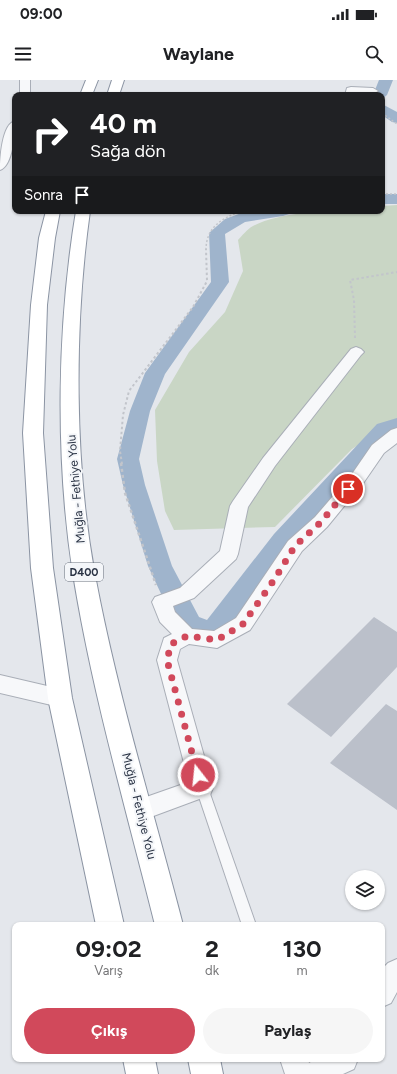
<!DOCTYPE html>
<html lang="tr">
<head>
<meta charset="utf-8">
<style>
	:root { --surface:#fff; --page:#f6f6f6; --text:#202124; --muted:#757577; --accent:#d1495b }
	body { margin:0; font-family:Figtree,sans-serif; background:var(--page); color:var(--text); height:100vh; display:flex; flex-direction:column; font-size:15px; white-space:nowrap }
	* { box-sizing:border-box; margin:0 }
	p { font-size:13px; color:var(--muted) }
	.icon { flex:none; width:22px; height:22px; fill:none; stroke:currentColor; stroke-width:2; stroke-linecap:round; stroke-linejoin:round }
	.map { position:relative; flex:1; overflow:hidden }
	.details { position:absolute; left:12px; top:842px; width:373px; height:140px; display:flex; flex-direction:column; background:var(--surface); border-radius:8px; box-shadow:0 1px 3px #0004 }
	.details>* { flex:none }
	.hud { position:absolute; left:12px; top:12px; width:373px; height:122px; border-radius:8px; box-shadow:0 1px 3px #0004; background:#202124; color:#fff; overflow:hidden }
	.tools { position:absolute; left:345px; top:790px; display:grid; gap:8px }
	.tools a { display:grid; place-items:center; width:40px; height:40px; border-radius:50%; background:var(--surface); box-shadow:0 1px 3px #0004; font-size:20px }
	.pin { position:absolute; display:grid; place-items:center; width:34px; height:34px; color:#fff; margin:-17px; border:2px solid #fff; border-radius:50%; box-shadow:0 1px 4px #0007 }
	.me { position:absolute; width:44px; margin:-22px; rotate:344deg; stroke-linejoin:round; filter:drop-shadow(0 0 3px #0008) }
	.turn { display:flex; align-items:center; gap:14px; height:84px; padding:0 12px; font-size:18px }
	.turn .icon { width:52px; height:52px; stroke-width:2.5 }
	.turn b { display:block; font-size:28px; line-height:34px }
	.then { display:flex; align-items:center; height:38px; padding:0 12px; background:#0003; gap:8px; font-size:15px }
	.eta { display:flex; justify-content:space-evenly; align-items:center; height:68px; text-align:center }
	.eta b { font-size:24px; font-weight:700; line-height:28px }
	.primary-button { display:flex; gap:8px; margin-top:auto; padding:8px 12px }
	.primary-button a { flex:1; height:46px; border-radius:24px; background:var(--accent); color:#fff; font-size:16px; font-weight:700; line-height:46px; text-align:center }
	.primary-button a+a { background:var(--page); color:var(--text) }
	.status { display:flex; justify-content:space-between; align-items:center; height:28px; padding:0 20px; background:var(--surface); direction:ltr }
	.status svg { height:11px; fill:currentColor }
	header { display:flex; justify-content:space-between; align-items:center; height:52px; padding:0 12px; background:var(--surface); font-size:18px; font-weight:700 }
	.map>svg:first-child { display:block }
	.green { fill:#c9d6c5 }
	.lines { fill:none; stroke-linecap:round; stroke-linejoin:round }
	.canal { fill:#9fb4cc; fill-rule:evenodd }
	.building { fill:#bbc0ca }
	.service-casing { stroke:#a9aeb7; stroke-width:2 }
	.minor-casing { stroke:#a9aeb7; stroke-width:2 }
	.trunk-casing { stroke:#8b94a3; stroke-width:2 }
	.path-far2 { stroke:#c2c5cb; stroke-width:1.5; stroke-dasharray:2 2; stroke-linecap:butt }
	.path-far1 { stroke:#c2c5cb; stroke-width:2; stroke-dasharray:2.5 2.5; stroke-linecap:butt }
	.path { stroke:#c2c5cb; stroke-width:2.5; stroke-dasharray:3 3; stroke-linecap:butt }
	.service { fill:#f7f8fa; fill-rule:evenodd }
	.minor { fill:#f7f8fa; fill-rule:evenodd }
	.trunk { fill:#fff; fill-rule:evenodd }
	.route { stroke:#d1495b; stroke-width:7; stroke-dasharray:0 12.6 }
	.labels { text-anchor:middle; stroke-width:4; stroke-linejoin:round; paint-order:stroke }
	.shield { fill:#f4f6f9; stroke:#676e7b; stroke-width:1 }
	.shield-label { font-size:11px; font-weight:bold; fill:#2b3445 }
	.street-label { font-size:12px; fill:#2b3445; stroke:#f4f6f9 }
</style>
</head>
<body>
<div class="status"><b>09:00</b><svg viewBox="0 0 49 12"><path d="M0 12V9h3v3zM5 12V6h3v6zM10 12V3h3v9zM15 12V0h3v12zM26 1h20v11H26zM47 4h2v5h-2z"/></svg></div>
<header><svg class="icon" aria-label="menu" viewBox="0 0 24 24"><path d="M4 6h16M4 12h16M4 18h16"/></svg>Waylane<svg class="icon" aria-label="search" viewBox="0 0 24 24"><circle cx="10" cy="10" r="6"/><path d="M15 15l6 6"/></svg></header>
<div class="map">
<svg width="397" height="994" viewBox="0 0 397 994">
	<rect width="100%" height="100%" fill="#e4e7ec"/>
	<path class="green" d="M397,125V340L352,369L275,447L174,450L165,431L157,381L155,330L189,272L225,232L243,191L238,160C242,156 247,149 253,146C285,129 346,131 382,131V126Z"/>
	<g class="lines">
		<path class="canal" d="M379,0H393L387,15L382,19V15H373Z
			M382,24L397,32V43L392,42L382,35Z
			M382,114H397V124H382Z
			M247,131H291L289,134L283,136L245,142L225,154L229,202L165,294L150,331L139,379L145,405L172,486L199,537L207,540L274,454L377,344L397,338V352L391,354L290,466L224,556L208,561L181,551L171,535L148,486L123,405L117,379L130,331L145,293L211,202L209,153L225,139Z"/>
	</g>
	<path class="building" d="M374,537L397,552V587L331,657L287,624Z
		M386,624L397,631V730L330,683Z"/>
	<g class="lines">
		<defs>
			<path id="service" d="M202,703L206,704L208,708L256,845H242L196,708L198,704Z"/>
			<path id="minor" d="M20,0H30V15H20Z
				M351,7L373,8L378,11L373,14L345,15L347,8Z
				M15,41C15,52 13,86 0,90C0,78 2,44 15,41Z
				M356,267L361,269L364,272L361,275L275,386L248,427L238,474L236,479L194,518L173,526L175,532L192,549L214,551L236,538L288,461L315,437L352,394L372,365L391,350L397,348V363L384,373L364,402L327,447L302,471L250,550L217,568L189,564L180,569L177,580L213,708L210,715L202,718L140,741L132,738L129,730L132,722L189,702L157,580L164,558L172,554L160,542L152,522L155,517L180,508L220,471L230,426L233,421L263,378L351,269Z
				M0,595L60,609L67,612L71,618L67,624L60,627L0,613Z
				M397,879V912L391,923L382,927V889L388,883Z
				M280,979H308L309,983L316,979H358L354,989L343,994H285Z"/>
			<path id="trunk" d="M86,0H98L92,15H80Z
				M112,0H124L119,15H107Z
				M46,131H60L55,158L47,225L43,353L53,488L72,618L124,845H96L48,618L31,488L23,353L31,225L39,158Z
				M76,131H90C74,245 74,382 95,495C117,613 153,729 183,845H155C126,729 92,612 73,494C55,379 57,246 76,131Z
				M123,979H155L158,994H126Z
				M188,979H220L223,994H191Z"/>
		</defs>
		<use href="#service" class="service-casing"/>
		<use href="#minor" class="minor-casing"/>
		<use href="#trunk" class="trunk-casing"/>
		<path class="path-far2" d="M382,33L397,44
			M382,114H397
			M206,170C206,147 222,138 242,131"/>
		<path class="path-far1" d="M355,258L354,220L350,200L397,192
			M122,384L120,371L123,335L129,311L193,227L207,201L206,169"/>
		<path class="path" d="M121,383L125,413L156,505"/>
		<use href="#service" class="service"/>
		<use href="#minor" class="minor"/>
		<use href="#trunk" class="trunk"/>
	</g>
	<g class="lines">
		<path class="route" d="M198,695L167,580L171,564L187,556L217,560L243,544L274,500L295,466L321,442L348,409"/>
	</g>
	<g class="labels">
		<rect class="shield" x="65" y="483" width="38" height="18" rx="3"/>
		<g class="shield-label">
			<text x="84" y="496">D400</text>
		</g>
		<g class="street-label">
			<text transform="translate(76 409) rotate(-95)" y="4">Muğla - Fethiye Yolu</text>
			<text transform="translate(139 726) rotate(76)" y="4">Muğla - Fethiye Yolu</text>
		</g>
	</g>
</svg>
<div class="tools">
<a><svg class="icon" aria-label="layers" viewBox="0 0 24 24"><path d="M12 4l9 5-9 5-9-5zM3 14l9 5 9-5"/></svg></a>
</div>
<div class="pin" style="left:348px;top:409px;background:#d93025"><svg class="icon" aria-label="arrive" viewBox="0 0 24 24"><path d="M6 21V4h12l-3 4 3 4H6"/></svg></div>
<svg class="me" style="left:198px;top:695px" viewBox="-20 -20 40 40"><circle r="17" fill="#d1495b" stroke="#fff" stroke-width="3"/><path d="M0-11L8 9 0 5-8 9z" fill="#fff"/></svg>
<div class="hud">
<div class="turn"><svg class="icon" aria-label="right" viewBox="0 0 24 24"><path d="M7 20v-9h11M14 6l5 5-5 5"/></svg><div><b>40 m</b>Sağa dön</div></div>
<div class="then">Sonra<svg class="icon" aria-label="arrive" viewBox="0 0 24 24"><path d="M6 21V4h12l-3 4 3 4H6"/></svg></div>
</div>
<section class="details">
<div class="eta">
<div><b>09:02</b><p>Varış</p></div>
<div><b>2</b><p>dk</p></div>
<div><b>130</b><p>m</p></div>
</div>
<div class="primary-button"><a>Çıkış</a><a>Paylaş</a></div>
</section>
</div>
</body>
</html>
